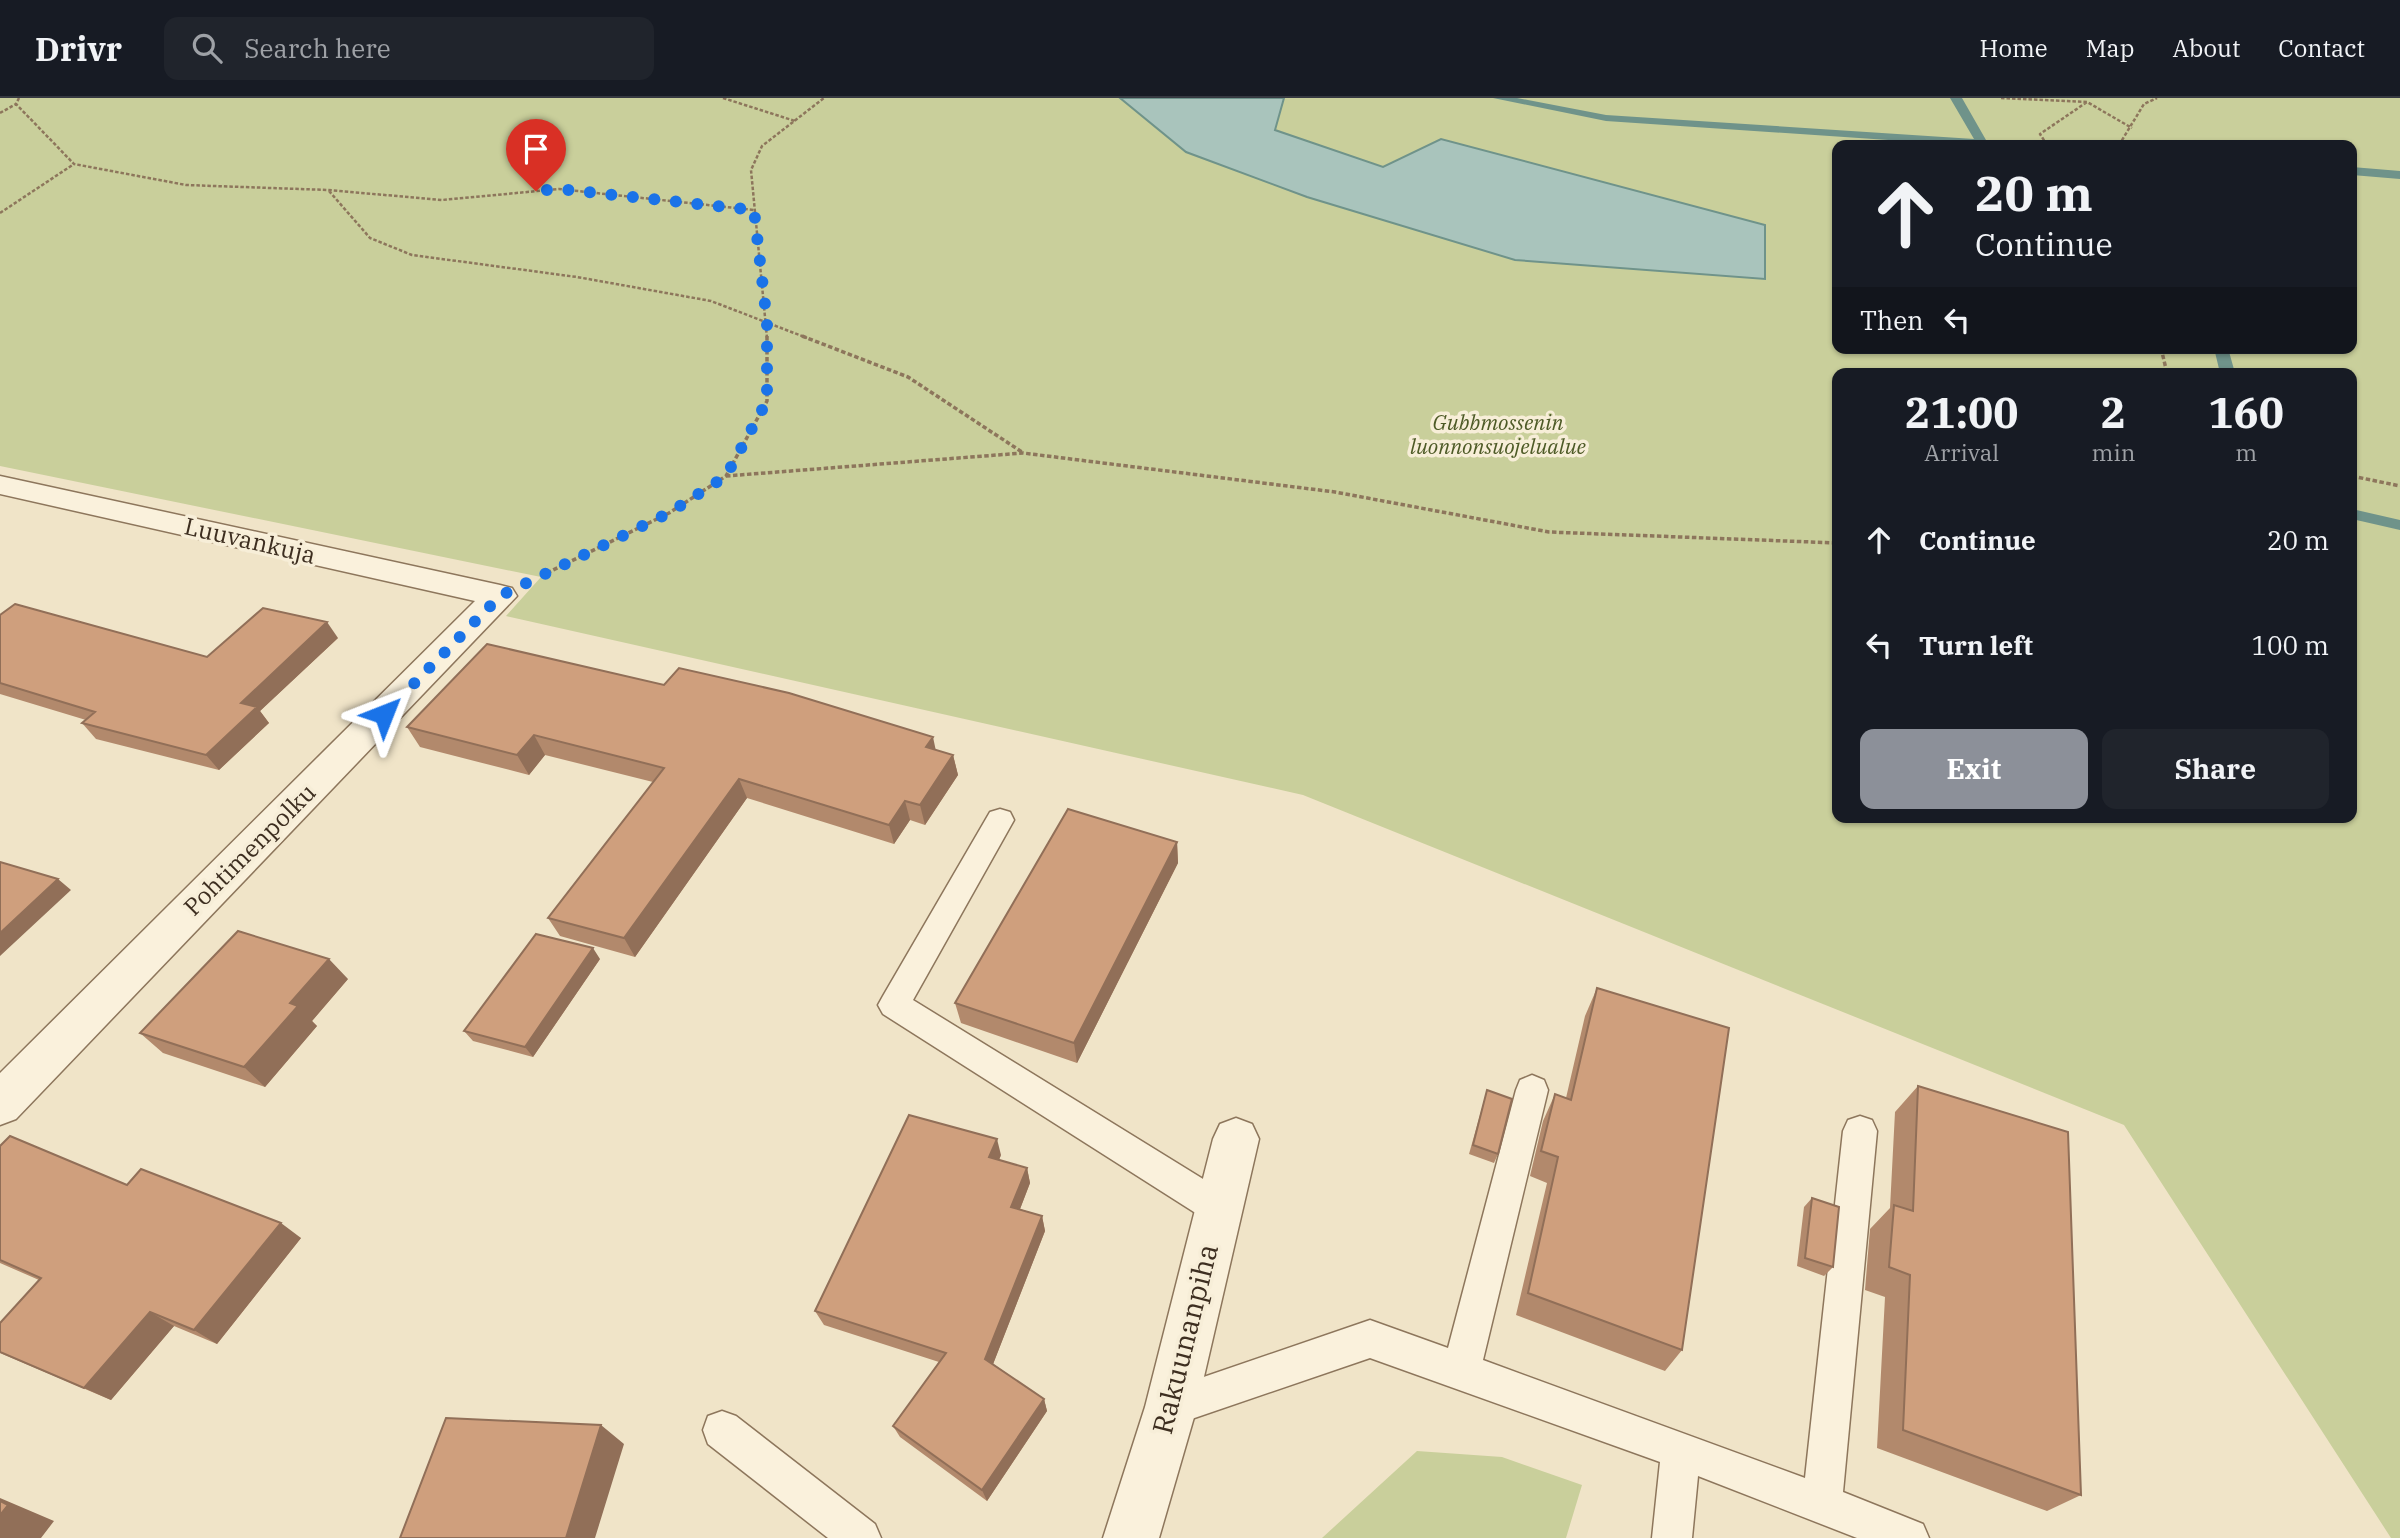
<!DOCTYPE html>
<html lang="en">
<head>
<meta charset="utf-8">
<style>
	:root { --surface:#171b24; --page:#20242c; --text:#f1f3f6; --muted:#9ea1a6; --line:#363941; --accent:#8c9099 }
	body { margin:0; font-family:"IBM Plex Serif",serif; background:var(--page); color:var(--text); height:100vh; display:flex; flex-direction:column; font-size:26px; white-space:nowrap }
	* { box-sizing:border-box; margin:0 }
	p { font-size:23px; color:var(--muted) }
	.icon { flex:none; width:38px; height:38px; fill:none; stroke:currentColor; stroke-width:2; stroke-linecap:round; stroke-linejoin:round }
	.map { position:relative; flex:1; overflow:hidden }
	.details { position:absolute; left:1832px; top:270px; width:525px; height:455px; display:flex; flex-direction:column; background:var(--surface); border-radius:14px; box-shadow:0 2px 5px #0004 }
	.details>* { flex:none }
	.hud { position:absolute; left:1832px; top:42px; width:525px; height:214px; border-radius:14px; box-shadow:0 2px 5px #0004; background:#171b24; color:var(--text); overflow:hidden }
	.pin { position:absolute; display:grid; place-items:center; width:60px; height:60px; color:#fff; margin:-72px -30px; border-radius:50% 50% 50% 0; rotate:-45deg; box-shadow:0 0 7px #0007 }
	.pin .icon { rotate:45deg }
	.me { position:absolute; width:77px; margin:-38px; rotate:45deg; stroke-linejoin:round; filter:drop-shadow(0 0 5px #0008) }
	.turn { display:flex; align-items:center; gap:24px; height:147px; padding:0 28px; font-size:32px }
	.turn .icon { width:91px; height:91px; stroke-width:2.5 }
	.turn b { display:block; font-size:49px; line-height:60px }
	.then { display:flex; align-items:center; height:66px; padding:0 28px; background:#0003; gap:14px; font-size:26px }
	.eta { display:flex; justify-content:space-evenly; align-items:center; height:119px; text-align:center }
	.eta b { font-size:42px; font-weight:800; line-height:49px }
	.button { display:flex; gap:14px; margin-top:auto; padding:14px 28px }
	.button a { flex:1; height:80px; border-radius:14px; background:var(--accent); color:#fff; font-size:28px; font-weight:800; line-height:80px; text-align:center }
	.button a+a { background:var(--page); color:var(--text) }
	ul { padding:0; list-style:none }
	li { display:flex; align-items:center; gap:21px; height:105px; padding:0 28px }
	li div { flex:1 }
	li b { display:block; font-size:26px }
	li em { font-style:normal }
	header { display:flex; align-items:center; gap:42px; box-sizing:border-box; height:98px; padding:0 35px; background:var(--surface); border-bottom:2px solid var(--line) }
	header strong { font-size:33px }
	nav { display:flex; gap:38px; margin-inline-start:auto; font-size:24px }
	.search { width:490px; height:63px; background:var(--page); display:flex; align-items:center; gap:18px; box-sizing:border-box; padding:0 24px; border-radius:14px; color:var(--muted); font-size:26px }
	.map>svg:first-child { display:block }
	.green { fill:#c9cf9b; fill-rule:evenodd }
	.water { fill:#a9c4bc; stroke:#6f938a; stroke-width:2 }
	.lines { fill:none; stroke-linecap:round; stroke-linejoin:round }
	.stream { fill:#6f938a; fill-rule:evenodd }
	.lane-casing { stroke:#8d765c; stroke-width:3 }
	.street-casing { stroke:#8d765c; stroke-width:3 }
	.path-far1 { stroke:#8d765c; stroke-width:2.5; stroke-dasharray:3.5 2; stroke-linecap:butt }
	.path { stroke:#8d765c; stroke-width:3.5; stroke-dasharray:4.5 2.5; stroke-linecap:butt }
	.lane { fill:#faf1dc; fill-rule:evenodd }
	.street { fill:#faf1dc; fill-rule:evenodd }
	.wall { fill:#b2896c }
	.shaded-wall { fill:#916f58 }
	.building { fill:#cf9f7d; stroke:#916f58; stroke-width:2 }
	.route { stroke:#1a73e8; stroke-width:12; stroke-dasharray:0 21.6 }
	.labels { text-anchor:middle; stroke-width:7; stroke-linejoin:round; paint-order:stroke }
	.far-park-label { font-size:21px; font-style:italic; fill:#4d5a26; stroke:#f7eed8 }
	.street-label { font-size:24px; fill:#3d2e20; stroke:#f7eed8 }
	.near-street-label { font-size:28px; fill:#3d2e20; stroke:#f7eed8 }
</style>
</head>
<body>
<header>
<strong>Drivr</strong>
<div class="search"><svg class="icon" aria-label="search" viewBox="0 0 24 24"><circle cx="10" cy="10" r="6"/><path d="M15 15l6 6"/></svg>Search here</div>
<nav><a>Home</a><a>Map</a><a>About</a><a>Contact</a></nav>
</header>
<div class="map">
<svg width="2400" height="1440" viewBox="0 0 2400 1440">
	<rect width="100%" height="100%" fill="#f0e4c8"/>
	<path class="green" d="M0,0H2400V1440H2391L2124,1027L1303,697L506,518L541,479L0,368ZM1838,47H2352V250H1838ZM1838,275H2352V719H1838Z
		M1417,1353L1502,1359L1582,1387L1566,1440H1322Z"/>
	<path class="water" d="M1120,0H1284L1275,32L1383,69L1441,41L1765,127V181L1515,162L1307,99L1186,54Z"/>
	<g class="lines">
		<path class="stream" d="M1493,0H1517L1606,17L1974,41L1950,0H1962L1986,42L2013,43L2019,47H1962L1606,23Z
			M2352,69L2400,73V81L2352,77Z
			M2214,250H2228L2235,275H2220Z
			M2352,411L2400,422V432L2352,421Z"/>
		<defs>
			<path id="lane" d="M1000,711L1010,714L1014,722L913,902L1229,1097L1234,1109L1229,1121L1217,1126L1205,1121L883,916L878,907L883,898L990,714Z
				M1532,977L1544,982L1548,992L1483,1262L1805,1380L1843,1033L1848,1022L1860,1018L1872,1022L1877,1033L1843,1394L1923,1426L1929,1440H1857L1698,1378L1692,1440H1652L1660,1364L1370,1260L1171,1328L1157,1323L1152,1309L1157,1295L1370,1222L1448,1250L1516,992L1520,982Z
				M722,1313L736,1318L875,1426L881,1440H828L708,1346L703,1332L708,1318Z"/>
			<path id="street" d="M0,378L500,487L512,490L517,498L16,1021L0,1027V975L475,503L0,396Z
				M1236,1020L1252,1026L1259,1041L1197,1309L1159,1440H1103L1145,1309L1213,1041L1220,1026Z"/>
		</defs>
		<use href="#lane" class="lane-casing"/>
		<use href="#street" class="street-casing"/>
		<path class="path-far1" d="M19,0L16,6L74,66L186,87L328,92L442,102L559,91L754,112
			M723,0L795,23
			M2001,0L2087,4L2132,30
			M0,15L16,6
			M2047,47L2040,36L2087,4
			M2119,47L2144,6L2157,0
			M329,93L370,140L412,157L577,179L711,203L807,240
			M0,115L74,66
			M767,240L751,72L762,48L824,0"/>
		<path class="path" d="M802,238L908,279L1022,354
			M2161,250L2167,275
			M726,378L1023,355L1335,394L1549,434L1838,445
			M2352,378L2400,388
			M547,475L669,415L726,378L767,303V238"/>
		<use href="#lane" class="lane"/>
		<use href="#street" class="street"/>
	</g>
	<path class="wall" d="M0,517L207,559L338,540L260,613L269,625L219,672L96,641L82,625L86,622L0,596Z
		M407,629L936,652L953,657L958,677L925,727L910,722L894,746L747,700L635,859L560,838L548,820L653,684L545,657L529,677L420,649Z
		M1177,744L1178,765L1077,965L961,925L955,905Z
		M600,861L533,959L473,943L464,933Z
		M348,881L312,923L317,928L265,989L163,955L140,935Z
		M1597,890L1682,1252L1665,1273L1516,1217L1547,1085L1530,1078L1543,1023L1555,996L1566,1000L1585,918Z
		M1918,988L2081,1397L2047,1413L1877,1350L1885,1199L1865,1192L1870,1131L1890,1110L1895,1014Z
		M1487,992L1498,1056L1494,1065L1469,1056Z
		M0,1048L127,1087L301,1140L217,1246L174,1228L111,1302L0,1255V1225L39,1182L0,1165Z
		M1001,1057L999,1062L1027,1070L1030,1085L1020,1111L1042,1118L1045,1133L993,1266L1044,1301L1047,1313L987,1403L900,1339L893,1328L939,1264L824,1227L815,1213Z
		M1812,1100L1833,1169L1824,1178L1797,1168L1804,1109Z"/>
	<path class="shaded-wall" d="M327,524L338,540L260,613L269,625L219,672L206,657L241,605Z
		M534,637L545,657L529,677L517,657Z
		M933,639L937,658L926,649Z
		M953,657L958,677L925,727L920,707Z
		M739,681L747,700L635,859L624,840Z
		M905,703L910,722L894,746L889,727Z
		M1177,744L1178,765L1077,965L1074,945Z
		M58,781L71,792L0,858V835Z
		M593,850L600,861L533,959L525,949Z
		M329,861L348,881L312,923L317,928L265,989L244,969L290,905Z
		M997,1041L1001,1057L993,1075L989,1059Z
		M1027,1070L1030,1085L1015,1124L1011,1109Z
		M1042,1118L1045,1133L990,1274L985,1261Z
		M281,1125L301,1140L217,1246L194,1232Z
		M150,1214L174,1228L111,1302L84,1290Z
		M1044,1301L1047,1313L987,1403L982,1392Z
		M601,1327L624,1346L595,1440H566Z
		M0,1400L54,1423L41,1440H0Z"/>
	<path class="building" d="M15,506L207,559L263,510L327,524L241,605L257,609L206,657L82,625L95,614L0,585V517Z
		M487,546L664,587L679,570L789,595L933,639L926,649L953,657L920,707L905,703L889,727L739,681L624,840L548,820L664,670L534,637L517,657L407,629Z
		M1068,711L1177,744L1074,945L955,905Z
		M0,764L58,781L0,835Z
		M238,833L329,861L290,905L298,908L244,969L140,935Z
		M536,836L593,850L525,949L464,933Z
		M1597,890L1729,930L1682,1252L1528,1195L1558,1059L1541,1053L1555,996L1571,1002Z
		M1918,988L2068,1034L2081,1397L1903,1332L1910,1177L1889,1169L1894,1107L1913,1113Z
		M1487,992L1512,1001L1498,1056L1473,1047Z
		M909,1017L997,1041L989,1059L1027,1070L1011,1109L1042,1118L985,1261L1044,1301L982,1392L893,1328L946,1255L815,1213Z
		M10,1038L127,1087L141,1071L281,1125L194,1232L150,1214L84,1290L0,1254V1225L41,1180L0,1162V1048Z
		M1812,1100L1839,1109L1833,1169L1805,1160Z
		M446,1320L601,1327L566,1440H400Z
		M0,1403L8,1407L0,1417Z"/>
	<g class="lines">
		<path class="route" d="M384,616L500,498L669,415L726,378L767,303V224L754,112L559,91L536,93"/>
	</g>
	<g class="labels">
		<g class="far-park-label">
			<text x="1498" y="332">Gubbmossenin<tspan x="1498" dy="24">luonnonsuojelualue</tspan></text>
		</g>
		<g class="street-label">
			<text transform="translate(250 443) rotate(13)" y="8">Luuvankuja</text>
			<text transform="translate(250 752) rotate(-45)" y="8">Pohtimenpolku</text>
		</g>
		<g class="near-street-label">
			<text transform="translate(1185 1241) rotate(-76)" y="10">Rakuunanpiha</text>
		</g>
	</g>
</svg>
<div class="pin" style="left:536px;top:93px;background:#d93025"><svg class="icon" aria-label="arrive" viewBox="0 0 24 24"><path d="M6 21V4h12l-3 4 3 4H6"/></svg></div>
<svg class="me" style="left:384px;top:616px" viewBox="-20 -20 40 40"><path d="M0-17L14 15 0 8-14 15z" fill="#1a73e8" stroke="#fff" stroke-width="4"/></svg>
<div class="hud">
<div class="turn"><svg class="icon" aria-label="ahead" viewBox="0 0 24 24"><path d="M12 20V5M6 11l6-6 6 6"/></svg><div><b>20 m</b>Continue</div></div>
<div class="then">Then<svg class="icon" aria-label="left" viewBox="0 0 24 24"><path d="M17 20v-9H6M10 6l-5 5 5 5"/></svg></div>
</div>
<section class="details">
<div class="eta">
<div><b>21:00</b><p>Arrival</p></div>
<div><b>2</b><p>min</p></div>
<div><b>160</b><p>m</p></div>
</div>
<ul>
<li><svg class="icon" aria-label="ahead" viewBox="0 0 24 24"><path d="M12 20V5M6 11l6-6 6 6"/></svg><div><b>Continue</b></div><em>20 m</em></li>
<li><svg class="icon" aria-label="left" viewBox="0 0 24 24"><path d="M17 20v-9H6M10 6l-5 5 5 5"/></svg><div><b>Turn left</b></div><em>100 m</em></li>
</ul>
<div class="button"><a>Exit</a><a>Share</a></div>
</section>
</div>
</body>
</html>
